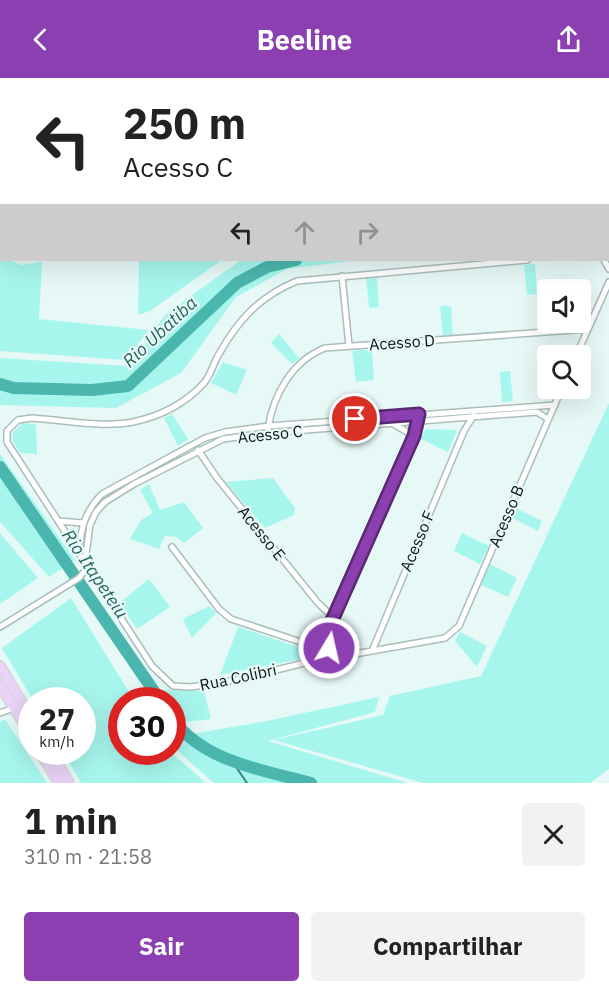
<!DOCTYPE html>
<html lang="pt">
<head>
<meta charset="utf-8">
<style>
	:root { --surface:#fff; --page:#f2f2f2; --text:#222; --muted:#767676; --accent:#8b3fb0 }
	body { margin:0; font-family:"IBM Plex Sans",sans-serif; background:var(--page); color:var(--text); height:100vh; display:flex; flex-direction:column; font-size:22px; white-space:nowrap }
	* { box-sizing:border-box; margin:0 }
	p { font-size:20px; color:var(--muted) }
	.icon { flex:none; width:33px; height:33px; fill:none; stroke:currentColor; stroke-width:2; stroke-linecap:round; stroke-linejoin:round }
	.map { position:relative; height:705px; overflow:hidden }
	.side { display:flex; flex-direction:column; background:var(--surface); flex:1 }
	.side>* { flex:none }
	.banner { position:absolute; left:0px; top:0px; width:609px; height:183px; box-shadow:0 6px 24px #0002; background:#fff; color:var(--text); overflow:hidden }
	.fabs { position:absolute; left:537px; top:201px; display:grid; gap:12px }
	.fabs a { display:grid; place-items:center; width:54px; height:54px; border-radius:6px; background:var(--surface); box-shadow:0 6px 24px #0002; font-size:30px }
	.speed { position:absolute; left:18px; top:609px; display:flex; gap:12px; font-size:30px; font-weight:700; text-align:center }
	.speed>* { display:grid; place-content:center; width:78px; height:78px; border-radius:50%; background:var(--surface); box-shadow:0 6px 24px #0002; line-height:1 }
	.speed small { font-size:15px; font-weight:400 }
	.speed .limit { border:9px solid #d22; background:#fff; color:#111 }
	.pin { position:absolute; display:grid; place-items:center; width:51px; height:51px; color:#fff; margin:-26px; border:3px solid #fff; border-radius:50%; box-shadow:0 2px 6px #0007 }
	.me { position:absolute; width:66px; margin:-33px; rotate:9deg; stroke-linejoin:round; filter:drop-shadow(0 0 4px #0008) }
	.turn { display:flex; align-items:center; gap:21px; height:126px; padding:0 24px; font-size:27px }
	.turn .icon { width:78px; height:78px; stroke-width:2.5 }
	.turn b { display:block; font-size:42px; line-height:51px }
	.lanes { display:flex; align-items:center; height:57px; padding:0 24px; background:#0003; justify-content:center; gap:30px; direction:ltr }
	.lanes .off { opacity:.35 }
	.round { display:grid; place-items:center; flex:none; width:63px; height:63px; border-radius:6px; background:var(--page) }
	.summary { display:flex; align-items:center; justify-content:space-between; height:102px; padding:0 24px }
	h1 { font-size:36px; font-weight:800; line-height:45px }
	.action { display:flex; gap:12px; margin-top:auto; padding:12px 24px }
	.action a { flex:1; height:69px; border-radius:6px; background:var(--accent); color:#fff; font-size:24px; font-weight:800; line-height:69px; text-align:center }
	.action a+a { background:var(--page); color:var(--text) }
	header { display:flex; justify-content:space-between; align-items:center; height:78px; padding:0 24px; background:var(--accent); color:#fff; font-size:27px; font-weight:800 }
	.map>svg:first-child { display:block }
	.green { fill:#a7f6ee }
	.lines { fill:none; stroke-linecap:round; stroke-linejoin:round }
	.stream { stroke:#388580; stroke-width:2 }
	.river { stroke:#4ab6ae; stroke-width:12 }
	.minor-casing { stroke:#abbebb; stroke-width:8 }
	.trunk-casing { stroke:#d4d5d5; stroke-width:12 }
	.minor { stroke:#fff; stroke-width:5 }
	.trunk { stroke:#ead2f8; stroke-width:9 }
	.route-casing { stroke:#5a2972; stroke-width:15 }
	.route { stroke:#8b3fb0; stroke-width:10 }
	.labels { text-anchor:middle; stroke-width:4.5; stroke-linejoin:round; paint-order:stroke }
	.street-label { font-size:16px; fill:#0e1414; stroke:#e6f9f7 }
	.water-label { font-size:18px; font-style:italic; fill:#28635e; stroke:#e6f9f7 }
</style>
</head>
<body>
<header><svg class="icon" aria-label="back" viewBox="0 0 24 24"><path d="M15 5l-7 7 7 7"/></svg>Beeline<svg class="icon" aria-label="share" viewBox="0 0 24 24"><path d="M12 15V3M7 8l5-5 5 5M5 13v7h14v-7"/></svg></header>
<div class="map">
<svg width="609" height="705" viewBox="0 0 609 705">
	<rect width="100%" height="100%" fill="#e6f9f7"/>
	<path class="green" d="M0,176L2,182H10L21,187L42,184L39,241L149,252L125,282L0,273Z
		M139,182H222L150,233L138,237Z
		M241,182H359L287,191L236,219L181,295L116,330L0,327V280L128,288L166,236Z
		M535,186L537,216L527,217L524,187Z
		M377,199L379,229L369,230L366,200Z
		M440,228H451L453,258L443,259Z
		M279,256L299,280L292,286L271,265Z
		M372,271L374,302L356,304L352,273Z
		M223,284L247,292L236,317L211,305Z
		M510,293L513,323L502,324L500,294Z
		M609,325V691L590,705H423L274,662L383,637L390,618L481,598Z
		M172,336L188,361L178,368L164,340Z
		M23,345L36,346L37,376L20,375L13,363V354Z
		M425,351L457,352L448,374L421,361Z
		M0,376L75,482L49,499L0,444Z
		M273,400L295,430L294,437L265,450L226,404Z
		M149,406L160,432L184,424L203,450L184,465L176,459L165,458L159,471L130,461L141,442L153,435L140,412Z
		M515,430L542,443L538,453L511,439Z
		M0,455L38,500L0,526Z
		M462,455L489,468L480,486L454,473Z
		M490,486L517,500L508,519L481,507Z
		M149,501L170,529L137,551L119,525Z
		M71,520L134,622H122V674H171L206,705H81L63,674H82V622H33L2,570Z
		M209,528L216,535L192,560L183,541Z
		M238,549L307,572L300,581L220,597Z
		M460,554L487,568L477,589L455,563Z
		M164,612L204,613L211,641L185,644Z
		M379,619L375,634L268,663L408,705H214L173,669V659L262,644Z
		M5,641L47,705H0V644Z"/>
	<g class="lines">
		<path class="stream" d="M232,683L247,705"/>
		<path class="river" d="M608,142L609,141
			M0,306L14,310L92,312L128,308L237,205L267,189L296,182
			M0,389L160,622
			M172,640C203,684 263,692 311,705"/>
		<defs>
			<path id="minor" d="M401,0V2
				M472,0V2
				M179,2L180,0
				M214,2V0
				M542,2V0
				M608,66H609
				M0,153H2
				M0,165L2,164
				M527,182L297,203C260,218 238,242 219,276C213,286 211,297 204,305C185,326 161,338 133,344C101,350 64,342 32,340L18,342L7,353V364L152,588L173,608L191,609L241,601L304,585L445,560L459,548L562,310
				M604,182L609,191
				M342,198L349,268
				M576,278L609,204
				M392,345L414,358
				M268,351C273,317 292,283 325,270L588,251
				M198,372L217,400L318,525L335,541
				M58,443L83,445
				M172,469L219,531L231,541L316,569
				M79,473C81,450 85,433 102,416L205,360L225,354L269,348L555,327
				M85,483L90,447L96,434L105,424L134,406L223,361L268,355L537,334L548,341
				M0,549L79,500L88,489
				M372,573L464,353L474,337
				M335,579L326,556L414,358L419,340
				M304,585L326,556
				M0,635L14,630"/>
			<path id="trunk" d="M0,588L32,641
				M0,607L32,659
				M40,674L59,705
				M51,674L69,705"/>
		</defs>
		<use href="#minor" class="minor-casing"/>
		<use href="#trunk" class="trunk-casing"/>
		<use href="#minor" class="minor"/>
		<use href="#trunk" class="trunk"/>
	</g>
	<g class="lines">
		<defs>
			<path id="route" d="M329,570L326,556L414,358L419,336L355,341"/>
		</defs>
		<use href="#route" class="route-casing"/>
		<use href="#route" class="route"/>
	</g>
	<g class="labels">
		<g class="street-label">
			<text transform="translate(402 264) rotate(-4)" y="6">Acesso D</text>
			<text transform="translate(270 356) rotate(-6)" y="6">Acesso C</text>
			<text transform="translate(506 438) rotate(-67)" y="6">Acesso B</text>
			<text transform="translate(262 455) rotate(51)" y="6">Acesso E</text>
			<text transform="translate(417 463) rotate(-67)" y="6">Acesso F</text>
			<text transform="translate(238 599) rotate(-12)" y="6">Rua Colibri</text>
		</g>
		<g class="water-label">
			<text transform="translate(160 254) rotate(-43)" y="6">Rio Ubatiba</text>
			<text transform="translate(95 496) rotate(56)" y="6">Rio Itapeteiu</text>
		</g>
	</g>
</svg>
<div class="fabs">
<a><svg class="icon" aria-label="sound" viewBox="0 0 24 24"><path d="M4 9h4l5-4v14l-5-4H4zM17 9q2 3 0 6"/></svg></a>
<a><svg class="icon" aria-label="search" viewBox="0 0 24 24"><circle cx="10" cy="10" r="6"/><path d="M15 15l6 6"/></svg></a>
</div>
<div class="speed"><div>27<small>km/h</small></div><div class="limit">30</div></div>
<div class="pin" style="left:355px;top:341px;background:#d93025"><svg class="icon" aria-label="arrive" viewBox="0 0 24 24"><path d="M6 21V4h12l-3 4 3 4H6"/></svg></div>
<svg class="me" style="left:329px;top:570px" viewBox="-20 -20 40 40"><circle r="17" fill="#8b3fb0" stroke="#fff" stroke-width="3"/><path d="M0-11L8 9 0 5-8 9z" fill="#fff"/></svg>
<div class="banner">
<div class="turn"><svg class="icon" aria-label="left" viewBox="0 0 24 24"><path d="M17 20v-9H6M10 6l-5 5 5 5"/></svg><div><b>250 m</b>Acesso C</div></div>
<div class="lanes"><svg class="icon" aria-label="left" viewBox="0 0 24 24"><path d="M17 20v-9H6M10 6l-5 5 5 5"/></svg><svg class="icon off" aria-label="ahead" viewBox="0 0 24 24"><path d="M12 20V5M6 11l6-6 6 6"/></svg><svg class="icon off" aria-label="right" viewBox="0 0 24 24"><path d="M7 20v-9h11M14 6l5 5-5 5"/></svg></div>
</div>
</div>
<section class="side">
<div class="summary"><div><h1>1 min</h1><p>310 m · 21:58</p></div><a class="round"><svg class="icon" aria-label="close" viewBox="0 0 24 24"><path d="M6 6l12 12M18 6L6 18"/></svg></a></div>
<div class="action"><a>Sair</a><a>Compartilhar</a></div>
</section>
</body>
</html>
